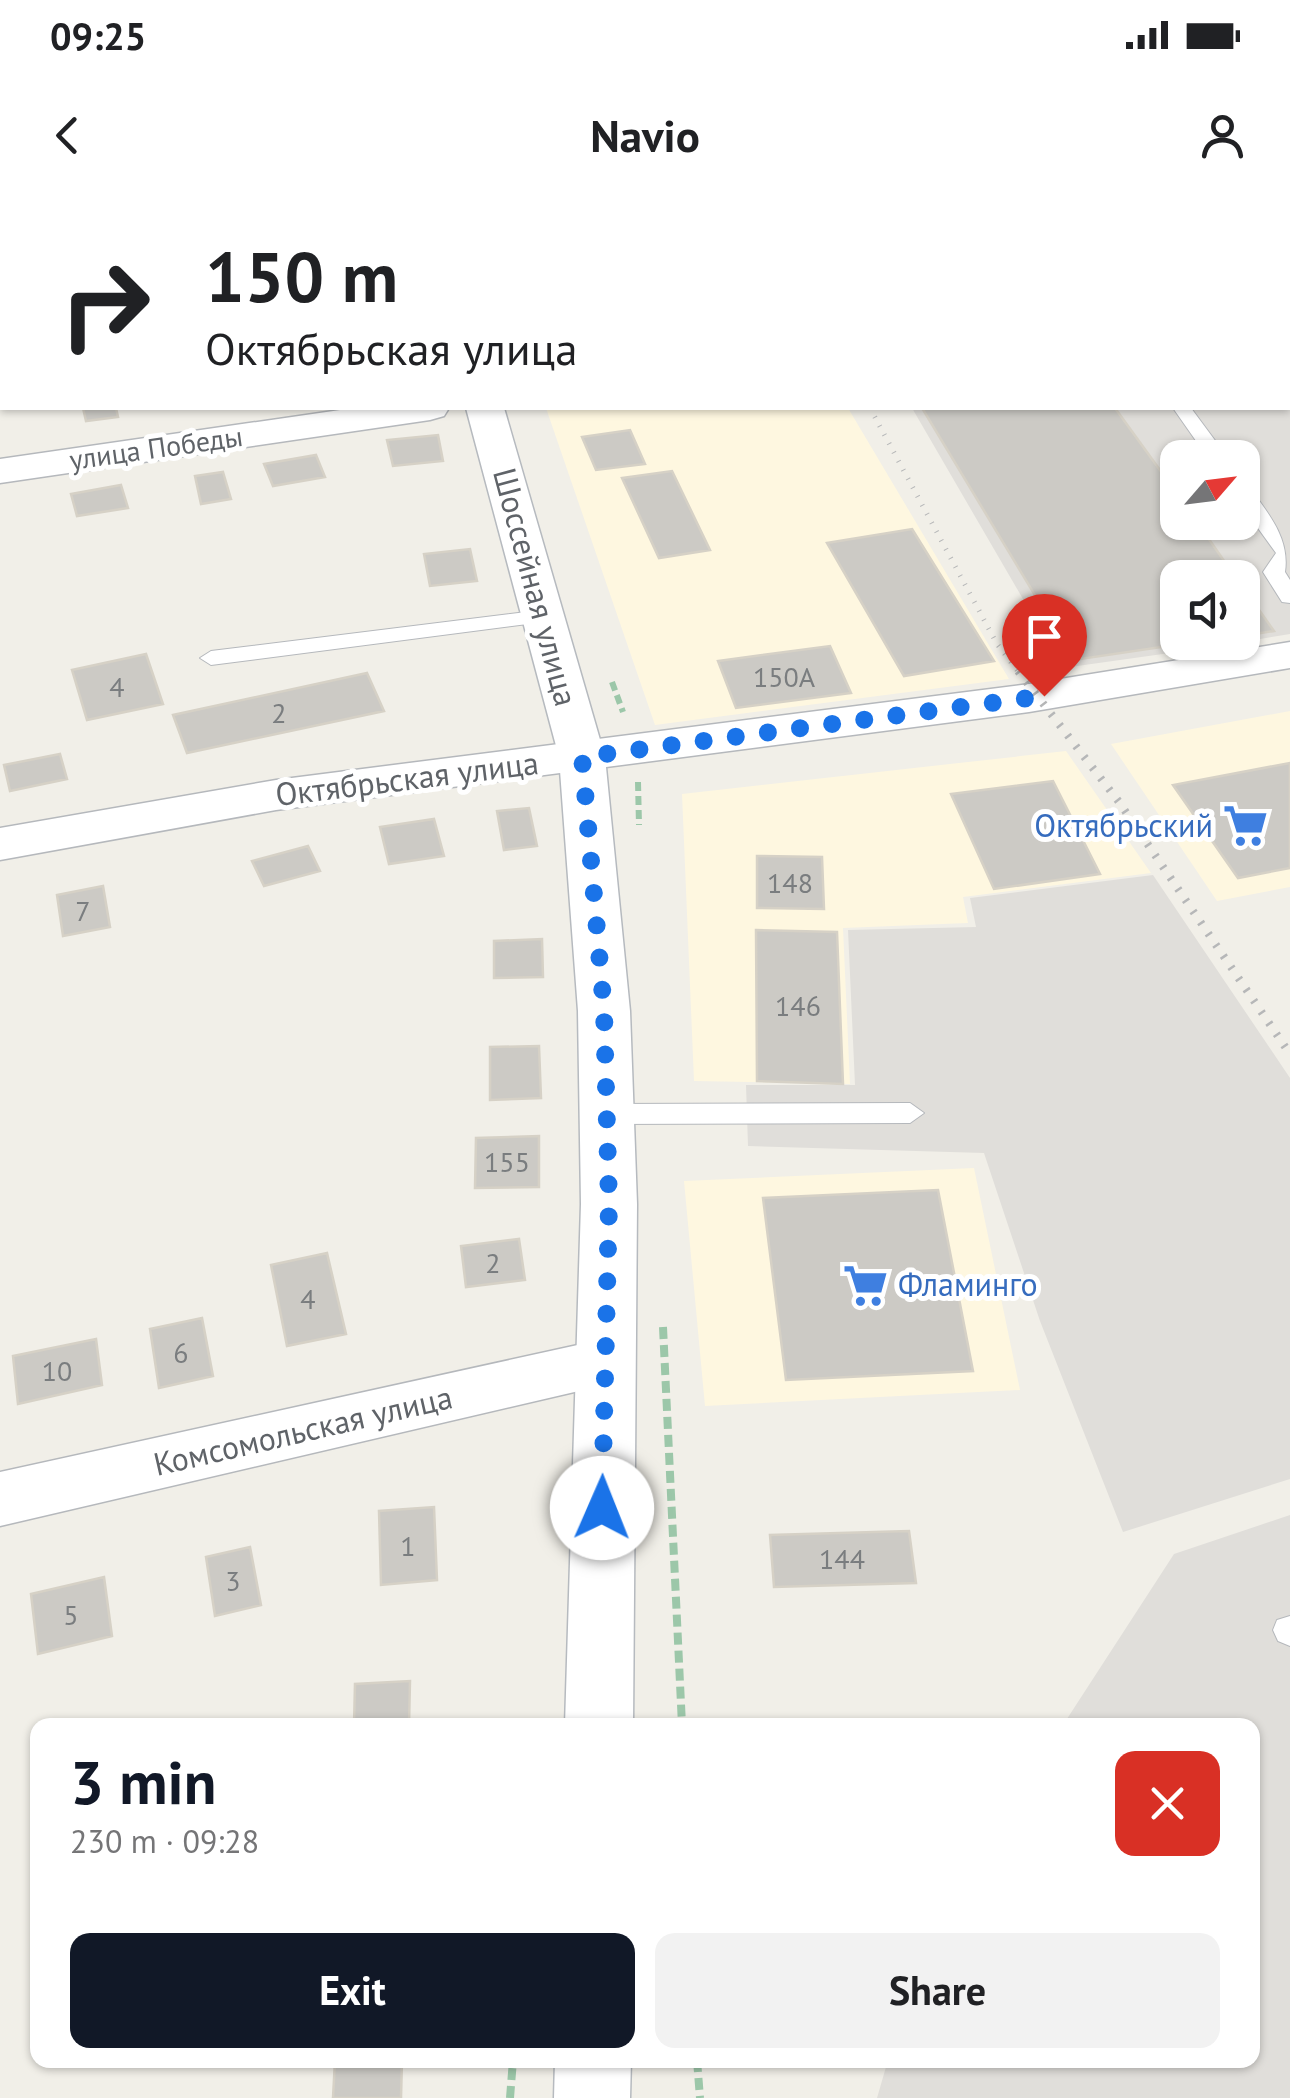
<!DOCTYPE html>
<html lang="en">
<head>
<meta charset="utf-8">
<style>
	:root { --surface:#fff; --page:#f2f2f2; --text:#202124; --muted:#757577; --accent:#111827 }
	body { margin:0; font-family:"PT Sans",sans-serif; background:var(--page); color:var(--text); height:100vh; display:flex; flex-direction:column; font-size:38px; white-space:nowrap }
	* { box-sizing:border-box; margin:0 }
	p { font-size:32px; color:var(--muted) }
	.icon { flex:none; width:55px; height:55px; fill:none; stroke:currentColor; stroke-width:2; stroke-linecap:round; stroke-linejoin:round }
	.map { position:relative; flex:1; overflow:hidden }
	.side { position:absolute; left:30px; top:1518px; width:1230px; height:350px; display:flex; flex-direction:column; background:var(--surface); border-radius:20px; box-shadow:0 2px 8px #0004 }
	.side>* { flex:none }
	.hud { position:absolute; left:0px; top:0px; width:1290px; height:210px; box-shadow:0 2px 8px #0004; background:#fff; color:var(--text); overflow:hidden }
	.needle { width:65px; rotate:62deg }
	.tools { position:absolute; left:1160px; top:240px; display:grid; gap:20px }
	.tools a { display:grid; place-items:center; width:100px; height:100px; border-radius:20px; background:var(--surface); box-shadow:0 2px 8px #0004; font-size:50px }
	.pin { position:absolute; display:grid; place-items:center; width:85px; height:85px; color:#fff; margin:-102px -42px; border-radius:50% 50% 50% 0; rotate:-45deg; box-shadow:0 0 10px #0007 }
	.pin .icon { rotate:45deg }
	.me { position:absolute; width:110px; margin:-55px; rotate:1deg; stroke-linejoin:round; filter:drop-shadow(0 0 8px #0008) }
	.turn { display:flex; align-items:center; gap:35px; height:210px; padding:0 40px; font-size:45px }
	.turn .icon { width:130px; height:130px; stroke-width:2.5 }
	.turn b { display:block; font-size:70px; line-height:85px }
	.round { display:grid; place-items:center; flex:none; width:105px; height:105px; border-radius:20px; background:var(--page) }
	.headline { display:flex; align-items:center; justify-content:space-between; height:170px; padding:0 40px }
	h1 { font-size:60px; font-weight:600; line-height:75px; color:var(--accent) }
	.action { display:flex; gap:20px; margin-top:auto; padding:20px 40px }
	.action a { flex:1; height:115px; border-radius:20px; background:var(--accent); color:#fff; font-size:40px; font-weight:600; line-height:115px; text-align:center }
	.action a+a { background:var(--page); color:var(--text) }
	.status { display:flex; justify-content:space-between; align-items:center; height:70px; padding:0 50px; background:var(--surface); direction:ltr }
	.status svg { height:28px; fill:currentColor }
	header { display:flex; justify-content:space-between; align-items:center; height:130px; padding:0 40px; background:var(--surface); font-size:45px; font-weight:600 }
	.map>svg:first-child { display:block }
	.commercial { fill:#fef7e0 }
	.industrial { fill:#e0deda; fill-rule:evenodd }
	.green { fill:#c5e8c5 }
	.building { fill:#cccac5; stroke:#d6d1c6; stroke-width:2.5 }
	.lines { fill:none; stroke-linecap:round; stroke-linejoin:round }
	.service-casing { stroke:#b5b8bc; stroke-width:2 }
	.minor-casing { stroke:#b5b8bc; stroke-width:3 }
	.tertiary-casing { stroke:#b5b8bc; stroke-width:58 }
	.secondary-casing { stroke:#b6babf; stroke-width:3 }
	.path-far1 { stroke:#9cc7a9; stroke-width:6; stroke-dasharray:9 5; stroke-linecap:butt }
	.path { stroke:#9cc7a9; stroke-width:8; stroke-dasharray:12 6; stroke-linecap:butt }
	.service { fill:#fff; fill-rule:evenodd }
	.minor { fill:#fff; fill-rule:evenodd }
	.tertiary { stroke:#fff; stroke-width:55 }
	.secondary { fill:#fff; fill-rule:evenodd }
	.rail-far1 { stroke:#b6b7b8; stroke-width:5; stroke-dasharray:1 9; stroke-linecap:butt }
	.rail { stroke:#b6b7b8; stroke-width:8; stroke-dasharray:2.5 11; stroke-linecap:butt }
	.route { stroke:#1a73e8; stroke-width:18; stroke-dasharray:0 32.4 }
	.labels { text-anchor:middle; stroke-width:10; stroke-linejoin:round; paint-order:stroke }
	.far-street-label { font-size:28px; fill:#5f6368; stroke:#fff }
	.number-label { font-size:28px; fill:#7a7d7f }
	.street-label { font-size:32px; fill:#5f6368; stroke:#fff }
	.shop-label { font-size:32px; fill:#366cbe; stroke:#fff; text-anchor:end }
</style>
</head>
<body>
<div class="status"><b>09:25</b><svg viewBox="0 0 49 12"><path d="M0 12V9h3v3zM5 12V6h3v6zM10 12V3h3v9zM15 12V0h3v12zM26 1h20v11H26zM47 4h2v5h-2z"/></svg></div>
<header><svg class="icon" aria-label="back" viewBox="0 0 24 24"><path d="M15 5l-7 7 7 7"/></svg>Navio<svg class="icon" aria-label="person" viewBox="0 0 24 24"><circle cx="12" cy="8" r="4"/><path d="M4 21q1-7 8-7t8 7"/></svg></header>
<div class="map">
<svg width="1290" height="1898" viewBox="0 0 1290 1898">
	<rect width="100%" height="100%" fill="#f1efe8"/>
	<path class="commercial" d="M546,208H848L1009,479L655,525Z
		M1290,511V687L1217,701L1111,544Z
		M1066,551L1151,673L963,697L968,723L843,728L850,884L694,881L682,594Z
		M974,968L1020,1190L705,1206L684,981Z"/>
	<path class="industrial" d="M912,208H1290V434L1242,442V378H1178V442L1241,443L1063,468ZM1178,258H1242V322H1178Z
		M1153,675L1290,878V1279L1123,1332L1040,1121L984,953L748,946L746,885H855L848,730L976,727L970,698Z
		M1290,1315V1898H877L888,1860H1252V1525H1063L1174,1354Z"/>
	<path class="green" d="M901,0H1290V201L1288,2Z"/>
	<path class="building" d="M83,208H116L118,217L86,221Z
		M922,208H1115L1178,295V322H1197L1236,378H1178V442H1195L1074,460Z
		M630,230L645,264L596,270L582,237Z
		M438,235L443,261L393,266L387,240Z
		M316,255L325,277L273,286L264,264Z
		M672,271L710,350L659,358L622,278Z
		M223,272L231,299L201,304L195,276Z
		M121,285L128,308L77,316L71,294Z
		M912,329L994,461L904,476L827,343Z
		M470,349L477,381L430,386L424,354Z
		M1242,386L1274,431L1242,436Z
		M830,446L851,493L736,508L718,461Z
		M146,454L163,504L87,520L72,470Z
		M367,473L384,511L187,553L173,515Z
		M60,554L67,579L10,591L4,565Z
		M1290,563V668L1238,678L1173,585Z
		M1053,581L1100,674L994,689L951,594Z
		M529,608L537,646L504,650L497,611Z
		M434,619L444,656L389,664L380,627Z
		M308,646L320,671L264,686L252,661Z
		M757,656L822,657L824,709L757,708Z
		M103,686L110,727L63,736L57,695Z
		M756,730L837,732L843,884L757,881Z
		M542,739L543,777L494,778V741Z
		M539,846L541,898L490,900V847Z
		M539,936V987L475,988L476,938Z
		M938,990L973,1171L786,1180L763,998Z
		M519,1039L525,1080L466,1087L461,1046Z
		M327,1053L346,1134L287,1146L271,1065Z
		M202,1118L213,1176L159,1188L150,1129Z
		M96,1139L102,1185L18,1204L13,1156Z
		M434,1307L437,1380L381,1385L379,1311Z
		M909,1331L916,1383L774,1387L770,1335Z
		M250,1347L261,1405L215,1416L206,1357Z
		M104,1377L112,1436L38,1454L31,1394Z
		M410,1481L409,1525H354L355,1484Z
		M335,1860H402L401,1898H333Z"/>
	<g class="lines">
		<defs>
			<path id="service" d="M1173,208H1191L1228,258H1208Z
				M1242,285L1249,287C1269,314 1290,339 1285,372L1290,380V403L1282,402L1263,372L1276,353L1242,306Z
				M543,410L551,411V421L211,465L200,458L211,451Z
				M910,903L924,913L910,923L607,924L593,914L607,904Z
				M1290,1416V1446L1278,1441L1273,1430L1277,1420Z"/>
			<path id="minor" d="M0,86H2V108H0Z
				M354,208H449L444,216L430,220L0,283V259Z
				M1290,442V468L1029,512L276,610L0,660V628L276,580L1029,484Z
				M605,1139L626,1146L635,1163L626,1180L0,1326V1272Z"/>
			<path id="tertiary" d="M235,2L243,0
				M0,24L2,23"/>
			<path id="secondary" d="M336,0H370L371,2H337Z
				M466,208H504L605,557L630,811L637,1004L633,1525H565L581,1004L578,811L559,557Z
				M555,1860H631L630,1898H554Z"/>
		</defs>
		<use href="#service" class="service-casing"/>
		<use href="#minor" class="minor-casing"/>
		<use href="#tertiary" class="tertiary-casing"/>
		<use href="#secondary" class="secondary-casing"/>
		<path class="path-far1" d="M612,482L623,512
			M638,582L639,625"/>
		<path class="path" d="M663,1127L682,1525
			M697,1860L700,1898
			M510,1898L513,1860"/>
		<use href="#service" class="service"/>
		<use href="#minor" class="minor"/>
		<use href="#tertiary" class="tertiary"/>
		<use href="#secondary" class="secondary"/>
		<path class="rail-far1" d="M870,208L997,444L1020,474"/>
		<path class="rail" d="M1018,471L1119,602L1290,854"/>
	</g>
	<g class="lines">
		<path class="route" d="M602,1308L609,1004L604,810L582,557L1044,496"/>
	</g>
	<defs>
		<symbol id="supermarket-bare" viewBox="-9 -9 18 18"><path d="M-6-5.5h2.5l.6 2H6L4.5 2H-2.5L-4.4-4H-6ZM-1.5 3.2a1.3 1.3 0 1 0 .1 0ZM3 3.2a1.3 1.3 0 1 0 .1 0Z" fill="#3f7fe0" stroke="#fff" stroke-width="2.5" paint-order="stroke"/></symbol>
	</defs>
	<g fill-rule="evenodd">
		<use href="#supermarket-bare" x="1214" y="594" width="63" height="63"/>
		<use href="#supermarket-bare" x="834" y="1054" width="63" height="63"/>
	</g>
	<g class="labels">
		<g class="far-street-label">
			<text transform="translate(156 248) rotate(-8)" y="10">улица Победы</text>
		</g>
		<g class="number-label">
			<text x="784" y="487">150А</text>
			<text x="117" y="497">4</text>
			<text x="279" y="523">2</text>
			<text x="790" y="693">148</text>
			<text x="83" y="721">7</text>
			<text x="798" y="816">146</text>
			<text x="507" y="972">155</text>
			<text x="493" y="1073">2</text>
			<text x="308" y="1109">4</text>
			<text x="181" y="1163">6</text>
			<text x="57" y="1181">10</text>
			<text x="408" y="1356">1</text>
			<text x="842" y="1369">144</text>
			<text x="233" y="1391">3</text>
			<text x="71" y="1425">5</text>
		</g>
		<g class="street-label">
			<text transform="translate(535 387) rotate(75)" y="11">Шоссейная улица</text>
			<text transform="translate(407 579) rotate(-7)" y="11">Октябрьская улица</text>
			<text transform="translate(303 1231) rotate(-13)" y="11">Комсомольская улица</text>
		</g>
		<g class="shop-label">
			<text x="1213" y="637">Октябрьский</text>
			<text x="898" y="1096" text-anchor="start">Фламинго</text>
		</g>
	</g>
</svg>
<div class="tools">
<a><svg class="needle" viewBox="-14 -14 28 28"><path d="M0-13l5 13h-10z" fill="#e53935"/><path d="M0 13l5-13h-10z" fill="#757577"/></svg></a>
<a><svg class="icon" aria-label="sound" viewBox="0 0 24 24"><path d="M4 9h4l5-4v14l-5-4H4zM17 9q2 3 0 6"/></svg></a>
</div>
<div class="pin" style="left:1044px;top:496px;background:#d93025"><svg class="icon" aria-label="arrive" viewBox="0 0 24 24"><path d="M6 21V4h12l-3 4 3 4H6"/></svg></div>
<svg class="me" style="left:602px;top:1308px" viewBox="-20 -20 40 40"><circle r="19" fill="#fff"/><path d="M0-13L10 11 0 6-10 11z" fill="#1a73e8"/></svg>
<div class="hud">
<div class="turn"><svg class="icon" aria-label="right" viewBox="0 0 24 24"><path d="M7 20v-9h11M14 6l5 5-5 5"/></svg><div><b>150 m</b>Октябрьская улица</div></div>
</div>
<section class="side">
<div class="headline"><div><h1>3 min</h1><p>230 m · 09:28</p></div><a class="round" style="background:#d93025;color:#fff"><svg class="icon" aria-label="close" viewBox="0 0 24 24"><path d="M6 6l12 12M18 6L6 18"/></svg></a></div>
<div class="action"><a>Exit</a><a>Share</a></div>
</section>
</div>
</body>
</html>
